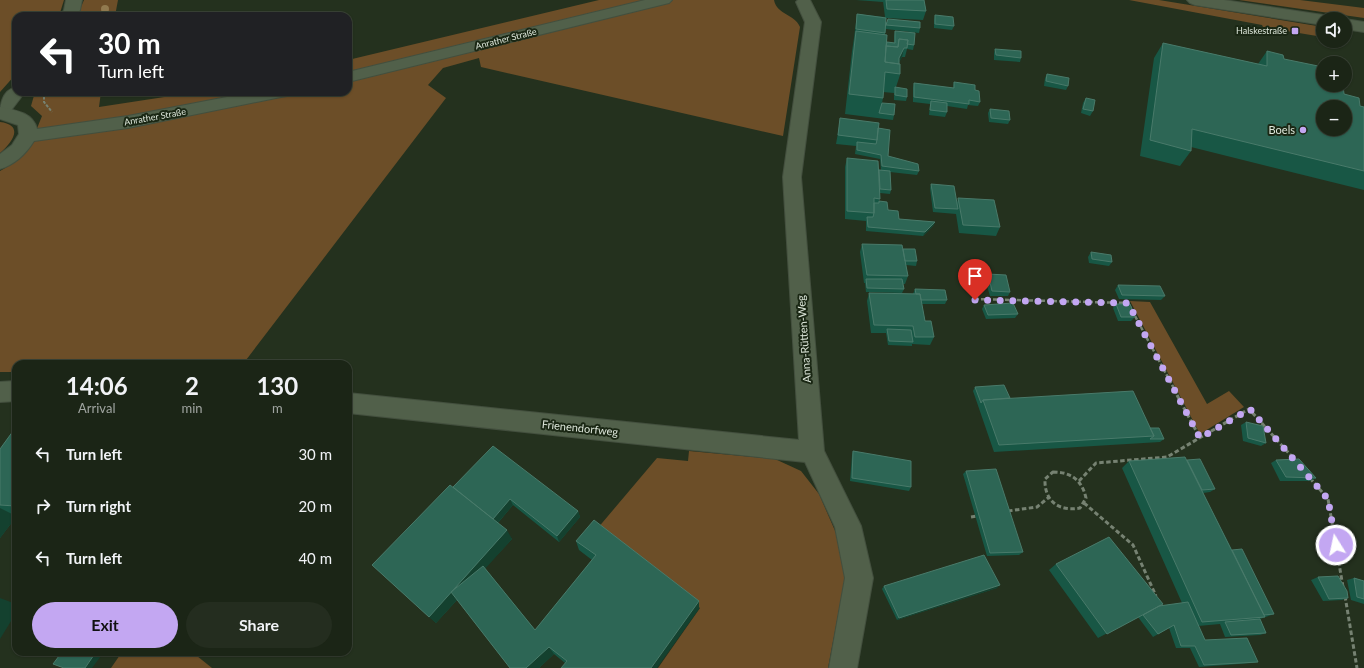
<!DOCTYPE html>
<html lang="en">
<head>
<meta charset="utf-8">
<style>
	:root { --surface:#1b2516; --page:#242d1f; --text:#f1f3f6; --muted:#a0a5a1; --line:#394235; --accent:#c3a7f2 }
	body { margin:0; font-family:Lato,sans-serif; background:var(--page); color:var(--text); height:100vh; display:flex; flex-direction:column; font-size:15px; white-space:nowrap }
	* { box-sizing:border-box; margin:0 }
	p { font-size:13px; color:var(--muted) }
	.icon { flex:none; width:22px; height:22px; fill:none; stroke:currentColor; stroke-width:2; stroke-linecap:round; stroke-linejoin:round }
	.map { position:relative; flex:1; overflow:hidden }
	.sheet { position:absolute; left:12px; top:360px; width:340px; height:296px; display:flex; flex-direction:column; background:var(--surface); border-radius:12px; box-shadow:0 1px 3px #0004,0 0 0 1px var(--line) }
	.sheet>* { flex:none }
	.hud { position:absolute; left:12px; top:12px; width:340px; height:84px; border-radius:12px; box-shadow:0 1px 3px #0004,0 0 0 1px var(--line); background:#202124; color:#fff; overflow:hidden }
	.tools { position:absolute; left:1316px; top:12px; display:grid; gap:8px }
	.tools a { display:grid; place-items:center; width:36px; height:36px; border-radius:50%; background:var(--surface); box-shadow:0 1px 3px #0004,0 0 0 1px var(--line); font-size:20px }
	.pin { position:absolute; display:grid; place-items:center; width:34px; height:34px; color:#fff; margin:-41px -17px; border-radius:50% 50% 50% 0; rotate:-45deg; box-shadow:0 0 4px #0007 }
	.pin .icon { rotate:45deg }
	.me { position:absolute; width:44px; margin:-22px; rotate:350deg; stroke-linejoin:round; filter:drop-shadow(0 0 3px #0008) }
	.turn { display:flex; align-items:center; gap:14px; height:84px; padding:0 20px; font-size:18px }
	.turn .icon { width:52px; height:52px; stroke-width:2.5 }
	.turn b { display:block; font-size:28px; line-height:34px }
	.eta { display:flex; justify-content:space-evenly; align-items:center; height:68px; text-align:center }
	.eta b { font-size:24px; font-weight:700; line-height:28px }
	.action { display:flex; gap:8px; margin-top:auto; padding:8px 20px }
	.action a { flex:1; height:46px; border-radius:24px; background:var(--accent); color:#111; font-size:16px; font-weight:700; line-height:46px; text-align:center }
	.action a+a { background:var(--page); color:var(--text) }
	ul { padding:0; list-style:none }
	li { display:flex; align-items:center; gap:12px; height:52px; padding:0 20px }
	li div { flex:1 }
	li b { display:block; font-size:15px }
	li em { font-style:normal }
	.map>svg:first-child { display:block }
	.green { fill:#6c4e28 }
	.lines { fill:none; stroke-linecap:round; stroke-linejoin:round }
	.minor-casing { stroke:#434f3e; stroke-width:2 }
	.tertiary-casing { stroke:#434f3e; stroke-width:2 }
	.path-far2 { stroke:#768272; stroke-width:2; stroke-dasharray:3 1.5; stroke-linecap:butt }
	.path-far1 { stroke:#768272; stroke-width:2.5; stroke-dasharray:4 2; stroke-linecap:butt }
	.path { stroke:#768272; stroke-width:3; stroke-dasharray:4.5 2.5; stroke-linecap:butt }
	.minor { fill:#51604a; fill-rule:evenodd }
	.tertiary { fill:#51604a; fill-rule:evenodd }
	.tree { fill:#917a4f }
	.wall { fill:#185745 }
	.shaded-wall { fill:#14412f }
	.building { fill:#2d6655; stroke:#497a6a; fill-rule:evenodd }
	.route { stroke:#c3a7f2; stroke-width:7; stroke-dasharray:0 12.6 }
	.poi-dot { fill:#c3a7f2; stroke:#1a2714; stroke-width:1.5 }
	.labels { text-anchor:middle; stroke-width:4; stroke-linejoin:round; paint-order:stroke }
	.far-poi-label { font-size:9px; fill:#dee7db; stroke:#1a2714; text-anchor:end }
	.far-street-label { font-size:9px; fill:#dee7db; stroke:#1a2714 }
	.poi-label { font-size:11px; fill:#dee7db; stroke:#1a2714; text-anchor:end }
	.street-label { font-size:11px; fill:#dee7db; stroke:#1a2714 }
</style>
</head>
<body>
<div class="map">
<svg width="1364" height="668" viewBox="0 0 1364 668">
	<rect width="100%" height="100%" fill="#24311e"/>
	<path class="green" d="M0,0H64L59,16H16V74L0,92Z
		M84,0H118L115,16H77Z
		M599,0H774C777,15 795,14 800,27L783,136L481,67L479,58L443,68L428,85L446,98L243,364H16V372H0V171C30,154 30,145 42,116L31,106L35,92H101L99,107L197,92H348V60Z
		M1129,0H1159L1323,27V37L1263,27L1262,25Z
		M1239,0H1300L1364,8V18Z
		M0,122C25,125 12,143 0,153Z
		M1130,301L1150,302L1207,404L1229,391L1244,407L1200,434Z
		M689,451L775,459L801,471L819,494L836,533L845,578L828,668H658L700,608L597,529L657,458L688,461Z
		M122,652H192L212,668H111Z"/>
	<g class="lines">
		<defs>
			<path id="minor" d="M66,0H82L80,10L76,16H60L64,10Z
				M798,0H810L821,22L801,177L824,451L861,526L873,578L857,668H829L845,578L835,527L805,462L348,413V393L799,440L783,177L805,22L796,2Z
				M16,87V92H25L6,117L0,119C0,106 1,91 16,87Z
				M16,381V401L0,402V382Z"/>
			<path id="tertiary" d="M645,0H672L669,3L348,82V72Z
				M1187,0H1224L1323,15L1330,19H1323V25L1195,5L1190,3Z
				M1345,19L1364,22V32L1345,29Z
				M253,92H289L287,96L281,97L128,128L34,141C26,154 14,165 0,169V154L12,145L19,134L18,125L0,119V107C14,110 33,112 37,129L128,116Z"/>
		</defs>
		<use href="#minor" class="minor-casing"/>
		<use href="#tertiary" class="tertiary-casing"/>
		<path class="path-far2" d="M44,92V102L52,112"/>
		<path class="path-far1" d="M975,299L1128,303L1178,396"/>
		<path class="path" d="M1177,395L1200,438
			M1053,472C1071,472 1082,480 1086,498L1080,508C1059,512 1044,501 1045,479Z
			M1310,478L1328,499L1343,587
			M1079,481L1096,463L1167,457L1249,409L1295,460
			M1084,503L1133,545L1156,596
			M1008,511L1037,507L1048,498
			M971,517L977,516
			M1345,596L1357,668"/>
		<use href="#minor" class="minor"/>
		<use href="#tertiary" class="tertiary"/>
	</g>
	<circle class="tree" cx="105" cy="9" r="4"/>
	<path class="wall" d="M856,0H924L926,11L923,20L886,18V22L920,28L919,33L886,29L885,34L887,42L894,43V36L895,31L914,45L913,50L907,49L905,57H902L899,62L900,75L896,87L907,97L906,101L894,100V93L883,92V98L882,103L894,115L893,120L845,114L852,51L854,38L857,14L885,17L883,1V2Z
		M935,15L954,26L952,30L934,28V20Z
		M1163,43L1258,64L1267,51L1284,59L1344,94L1360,106L1364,107V190L1191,147V151L1180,166L1140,156L1154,58Z
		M995,49L1021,58L1020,62L994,60V53Z
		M1047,74L1068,86L1066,90L1044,86L1045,78Z
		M954,82L975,90L980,102L978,106L968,105L967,109L947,106V112L945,117L929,115L930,104L913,102V88L914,83L953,88Z
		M1086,98L1093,111L1090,116L1081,113L1083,103Z
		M990,109L1010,120L1008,124L989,122L988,113Z
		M840,118L878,128L888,156L919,171L917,175L890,172L891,190L890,194L880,193V199L879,201L888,210L899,219L935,222L933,226L923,236L866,231V221L845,219V167L847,158L881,170L880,159L855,154L856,146L836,144L839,127Z
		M931,184L957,202L958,198L1000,227L996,236L959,233L956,214L933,212L930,188Z
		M862,244L903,249L917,261L916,266L906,265L908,276L905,284H903L904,289L902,293L866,292L865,283H864L860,252Z
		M1091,252L1112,262L1109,266L1089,263L1088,257Z
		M988,274L1010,292L1008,296H990L985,279Z
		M1118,285L1165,296L1161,300L1119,299L1115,290Z
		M915,289L947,300L945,304H922L925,321L934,337L930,345L912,344V346L888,345L886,333H871L867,301L869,293L913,294Z
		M1116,304L1135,317L1131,321H1118L1113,308Z
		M984,305L1018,314L1015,318L986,319L982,309Z
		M975,387L1010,398L1150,428L1164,439L1160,442L994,452L973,391Z
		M1246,422L1266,443L1261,446L1243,441L1241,425Z
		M16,427V517L0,538V449Z
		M853,451L911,487L909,491L850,481L852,455Z
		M1187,460L1215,489L1210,492L1203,493L1232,550L1274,614L1260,619L1266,633L1260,635L1225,637L1220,624L1198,626L1205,640L1258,662L1252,663L1199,667L1190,648H1176L1169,628L1153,637L1138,617L1098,638L1049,570L1056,564L1159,606L1182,603L1122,468L1129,461Z
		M1276,460L1316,478L1310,481H1280L1271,463Z
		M966,471L1023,552L1019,555L987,556L963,474Z
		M453,487L578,511L580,517L559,542L513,505L498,523L512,539L485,568L535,630L592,560L579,550L576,541L699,601V609L565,663L554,654L539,668H510L457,600L436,623L372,565Z
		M1318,577L1348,598L1342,600L1323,601L1311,580Z
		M1354,578L1364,581V604L1351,600L1347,580Z
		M884,586L997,588L897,620L882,589Z"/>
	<path class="shaded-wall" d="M904,48L902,57L897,67L899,58Z
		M935,222L933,226L923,236L925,232Z
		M510,499L513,505L495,526L492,520Z
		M0,508L16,516V517L0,538Z
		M578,511L580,517L559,542L557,536Z
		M507,530L512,539L436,623L429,617Z
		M1000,585L997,588L897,620L899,618Z
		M0,598L16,604V613L0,639Z
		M699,601V609L657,668H651Z
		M549,647L554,654L539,668H526Z
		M96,652H104L92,668H85Z"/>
	<path class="building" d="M886,0H924L926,11L887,9Z
		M857,14L886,18L885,33L856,29Z
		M935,15L953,17L954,26L935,24Z
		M888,19L920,22V28L886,25Z
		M856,31L887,35L885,62L900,64V74L885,72L883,98L849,94Z
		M895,31L915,33L914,45L907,44L908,40L899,39L898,47L886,46L887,42L895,43Z
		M899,39L908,40L907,48H904L899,58V64L885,62L886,46L898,47Z
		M1163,43L1267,66V51L1283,55L1284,59L1323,67V85H1343L1344,94L1359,98L1360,106L1364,107V171L1192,129L1191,151L1150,140ZM1323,107H1345V129H1323Z
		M995,49L1021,51V58L996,55Z
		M1047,74L1069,78L1068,86L1046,81Z
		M954,82L975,85V90L979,91L980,102L969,100V104L914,97V83L954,88Z
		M895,87L907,89V97L895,95Z
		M1086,98L1095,100L1093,111L1083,109Z
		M931,101L947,103V112L930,110Z
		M882,103L895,104L894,115L879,113Z
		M990,109L1009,111L1010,120L991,118Z
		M840,118L879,123L877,140L838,135Z
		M878,128L890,130L888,156L918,164L919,171L882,166L881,155L857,150V142L876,144L877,140Z
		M847,158L878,161L880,199L874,198V213L847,211Z
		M879,170L890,171L891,190L880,189Z
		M931,184L954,186L958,209L935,208Z
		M958,198L994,200L1000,227L963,225Z
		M879,201L887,202L888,210L898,211L899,219L935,222L925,232L868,227L867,217H873L874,213V203H879Z
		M862,244L902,245L908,276L867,275Z
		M903,249H915L917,261H905Z
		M1091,252L1111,255L1112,262L1092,259Z
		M988,274L1006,275L1010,292L992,291Z
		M866,279H902L904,289L867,288Z
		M1118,285L1160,286L1165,296L1122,295Z
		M915,289L945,290L947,300H921L920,294H916Z
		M869,293L920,294L925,321H931L934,337H915L913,326L874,325Z
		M1013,303L1018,314L988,315L984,305Z
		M1116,304H1130L1135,317H1121Z
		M887,329L911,330L913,342L889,341Z
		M1004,385L1010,398L983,400L981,403L975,387Z
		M1133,391L1154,436L999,445L983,400Z
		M1246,422L1263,426L1266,443L1248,438Z
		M16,427V505L15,506L0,505V449Z
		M1150,428H1159L1164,439H1150L1154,436Z
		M493,446L578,511L557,536L510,499L493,519L453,487Z
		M853,451L911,461V487L852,478Z
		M1185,457L1265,617L1202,622L1129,461Z
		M1200,459L1215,489L1202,490L1187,460Z
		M1299,459L1316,478L1286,477L1276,460Z
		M996,469L1023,552L990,553L966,471Z
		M450,485L507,530L429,617L372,565Z
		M594,520L699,601L651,668H561L567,661L549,647L526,668H510L451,592L483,566L535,630L596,555L576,541Z
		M1109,537L1163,604L1107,634L1056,564Z
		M1242,549L1274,614L1264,615L1232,550Z
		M984,555L1000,585L899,618L884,586Z
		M1338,576L1347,591L1348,598L1329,599L1318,577Z
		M1354,578L1364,581V599L1357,597Z
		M1188,602L1205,640L1247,638L1258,662L1204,665L1195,646H1181L1174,625L1158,634L1143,615L1159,606Z
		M1260,619L1266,633L1231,635L1225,622Z
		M62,652H96L85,668H64L53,664Z"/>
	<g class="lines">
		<path class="route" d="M975,300L1128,303L1200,438L1250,409L1328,499L1336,545"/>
	</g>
	<g class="poi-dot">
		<rect x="1291" y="27" width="8" height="8" rx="2"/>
		<circle cx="1303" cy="130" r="4"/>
	</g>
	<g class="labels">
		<g class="far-poi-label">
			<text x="1287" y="34">Halskestraße</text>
		</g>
		<g class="far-street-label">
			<text transform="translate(506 39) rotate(-14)" y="3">Anrather Straße</text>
			<text transform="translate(155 117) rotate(-10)" y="3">Anrather Straße</text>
		</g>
		<g class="poi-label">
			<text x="1295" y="134">Boels</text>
		</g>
		<g class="street-label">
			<text transform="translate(804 339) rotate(-94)" y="4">Anna-Rütten-Weg</text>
			<text transform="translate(580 428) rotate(6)" y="4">Frienendorfweg</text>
		</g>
	</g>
</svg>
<div class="tools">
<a><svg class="icon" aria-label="sound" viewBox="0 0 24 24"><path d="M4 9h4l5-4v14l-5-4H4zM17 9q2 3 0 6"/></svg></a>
<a>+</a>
<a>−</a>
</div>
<div class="pin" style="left:975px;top:300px;background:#d93025"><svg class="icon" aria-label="arrive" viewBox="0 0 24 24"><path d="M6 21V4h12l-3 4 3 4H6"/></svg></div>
<svg class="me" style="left:1336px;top:545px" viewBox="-20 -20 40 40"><circle r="17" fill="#c3a7f2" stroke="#fff" stroke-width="3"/><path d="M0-11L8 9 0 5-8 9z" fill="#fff"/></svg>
<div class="hud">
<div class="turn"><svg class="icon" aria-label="left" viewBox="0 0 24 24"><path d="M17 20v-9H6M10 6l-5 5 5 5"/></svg><div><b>30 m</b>Turn left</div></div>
</div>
<section class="sheet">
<div class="eta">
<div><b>14:06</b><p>Arrival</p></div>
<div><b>2</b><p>min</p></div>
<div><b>130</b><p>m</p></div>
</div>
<ul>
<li><svg class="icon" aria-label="left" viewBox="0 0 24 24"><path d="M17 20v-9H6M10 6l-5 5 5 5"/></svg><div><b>Turn left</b></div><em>30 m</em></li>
<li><svg class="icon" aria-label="right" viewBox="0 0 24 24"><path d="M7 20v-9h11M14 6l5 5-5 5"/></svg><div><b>Turn right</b></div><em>20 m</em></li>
<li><svg class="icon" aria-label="left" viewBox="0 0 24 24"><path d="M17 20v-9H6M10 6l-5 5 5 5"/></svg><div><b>Turn left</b></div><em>40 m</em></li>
</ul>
<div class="action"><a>Exit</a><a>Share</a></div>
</section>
</div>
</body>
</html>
